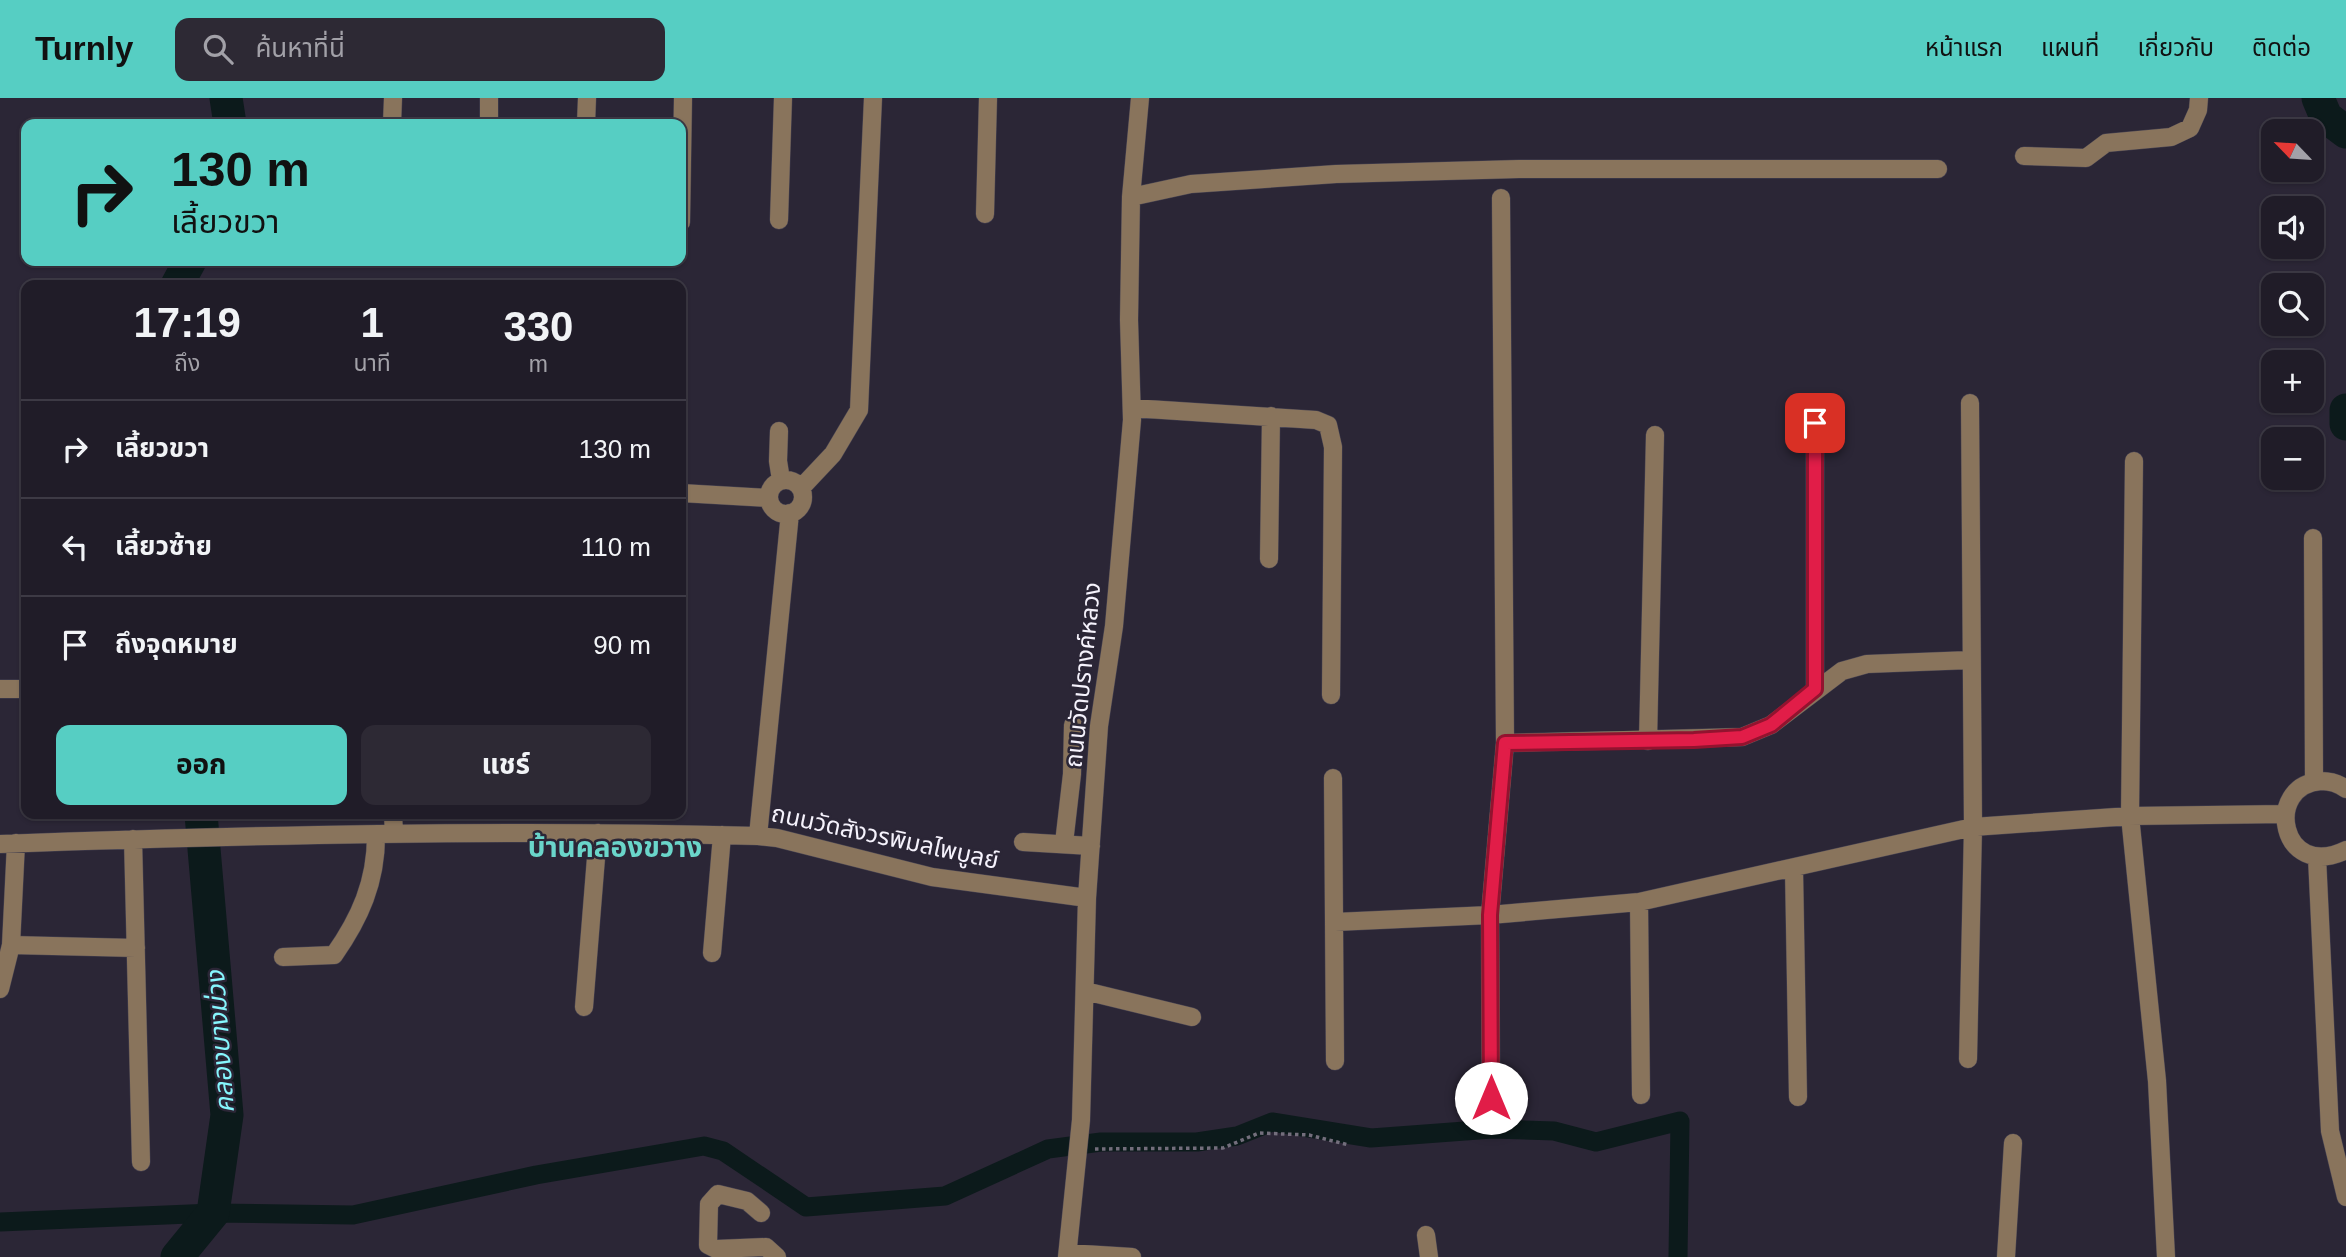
<!DOCTYPE html>
<html lang="th">
<head>
<meta charset="utf-8">
<style>
	:root { --surface:#201c28; --page:#2d2934; --text:#f1f3f6; --muted:#a2a1a8; --line:#3d3a45; --accent:#56cec3 }
	body { margin:0; font-family:Arial,"Noto Sans Thai",sans-serif; background:var(--page); color:var(--text); height:100vh; display:flex; flex-direction:column; font-size:26px; white-space:nowrap }
	* { box-sizing:border-box; margin:0 }
	p { font-size:23px; color:var(--muted) }
	.icon { flex:none; width:38px; height:38px; fill:none; stroke:currentColor; stroke-width:2; stroke-linecap:round; stroke-linejoin:round }
	.map { position:relative; flex:1; overflow:hidden }
	.side { position:absolute; left:21px; top:182px; width:665px; height:539px; display:flex; flex-direction:column; background:var(--surface); border-radius:14px; box-shadow:0 2px 5px #0004,0 0 0 2px var(--line) }
	.side>* { flex:none }
	.guide { position:absolute; left:21px; top:21px; width:665px; height:147px; border-radius:14px; box-shadow:0 2px 5px #0004,0 0 0 2px var(--line); background:#56cec3; color:#111; overflow:hidden }
	.needle { width:46px; rotate:295deg }
	.buttons { position:absolute; left:2261px; top:21px; display:grid; gap:14px }
	.buttons a { display:grid; place-items:center; width:63px; height:63px; border-radius:14px; background:var(--surface); box-shadow:0 2px 5px #0004,0 0 0 2px var(--line); font-size:35px }
	.pin { position:absolute; display:grid; place-items:center; width:60px; height:60px; color:#fff; margin:-30px; border-radius:14px; box-shadow:0 4px 10px #0006 }
	.me { position:absolute; width:77px; margin:-38px; rotate:0deg; stroke-linejoin:round; filter:drop-shadow(0 0 5px #0008) }
	.turn { display:flex; align-items:center; gap:24px; height:147px; padding:0 35px; font-size:32px }
	.turn .icon { width:91px; height:91px; stroke-width:2.5 }
	.turn b { display:block; font-size:49px; line-height:60px }
	.eta { display:flex; justify-content:space-evenly; align-items:center; height:119px; text-align:center }
	.eta b { font-size:42px; font-weight:700; line-height:49px }
	.action { display:flex; gap:14px; margin-top:auto; padding:14px 35px }
	.action a { flex:1; height:80px; border-radius:14px; background:var(--accent); color:#111; font-size:28px; font-weight:700; line-height:80px; text-align:center }
	.action a+a { background:var(--page); color:var(--text) }
	ul { padding:0; list-style:none }
	li { display:flex; align-items:center; gap:21px; height:98px; padding:0 35px; border-top:2px solid var(--line) }
	li div { flex:1 }
	li b { display:block; font-size:26px }
	li em { font-style:normal }
	header { display:flex; align-items:center; gap:42px; box-sizing:border-box; height:98px; padding:0 35px; background:var(--accent); color:#111 }
	header strong { font-size:33px }
	nav { display:flex; gap:38px; margin-inline-start:auto; font-size:24px }
	.search { width:490px; height:63px; background:var(--page); display:flex; align-items:center; gap:18px; box-sizing:border-box; padding:0 24px; border-radius:14px; color:var(--muted); font-size:26px }
	.map>svg:first-child { display:block }
	.lines { fill:none; stroke-linecap:round; stroke-linejoin:round }
	.canal { stroke:#0c1a1b; stroke-width:19 }
	.river { stroke:#0c1a1b; stroke-width:33 }
	.minor-casing { stroke:#474352; stroke-width:19 }
	.path { stroke:#736e7c; stroke-width:3.5; stroke-dasharray:3.5 3.5; stroke-linecap:butt }
	.minor { stroke:#89745c; stroke-width:18 }
	.route-casing { stroke:#92132f; stroke-width:18 }
	.route { stroke:#e11d48; stroke-width:12 }
	.labels { text-anchor:middle; stroke-width:5; stroke-linejoin:round; paint-order:stroke }
	.street-label { font-size:24px; fill:#f5f2fc; stroke:#2b2636 }
	.water-label { font-size:26px; font-style:italic; fill:#86f6fd; stroke:#2b2636 }
	.quarter-label { font-size:28px; font-weight:bold; fill:#6ad5ca; stroke:#2b2636 }
</style>
</head>
<body>
<header>
<strong>Turnly</strong>
<div class="search"><svg class="icon" aria-label="search" viewBox="0 0 24 24"><circle cx="10" cy="10" r="6"/><path d="M15 15l6 6"/></svg>ค้นหาที่นี่</div>
<nav><a>หน้าแรก</a><a>แผนที่</a><a>เกี่ยวกับ</a><a>ติดต่อ</a></nav>
</header>
<div class="map">
<svg width="2346" height="1159" viewBox="0 0 2346 1159">
	<rect width="100%" height="100%" fill="#2b2636"/>
	<g class="lines">
		<path class="canal" d="M0,1124L213,1115L353,1117L536,1077L704,1048L723,1053L806,1109L945,1098L1048,1051L1101,1044H1197L1237,1038L1272,1024L1371,1040L1492,1031L1554,1033L1596,1044L1680,1023L1678,1159"/>
		<path class="river" d="M226,0L230,26
			M2318,0L2326,19L2346,34
			M177,187L190,163
			M2346,312V326
			M177,1159L213,1115L227,1017L201,716"/>
		<defs>
			<path id="minor" d="M489,0V26
				M392,26L393,0
				M586,26L587,0
				M2024,58L2086,60L2106,45L2171,39L2190,30L2198,12L2199,0
				M1131,99L1191,86L1336,76L1519,71H1938
				M985,116L988,0
				M779,122L783,0
				M681,124L683,0
				M1132,310L1316,322L1328,327L1333,349L1331,597
				M779,333L778,363L781,382
				M2134,363L2130,718L2157,983L2166,1159
				M769 399a17 17 0 1 1 34 0a17 17 0 1 1-34 0Z
				M801,390L833,356L859,312L873,0
				M681,395L769,400
				M2313,440L2314,684
				M1269,461L1271,318
				M0,591H26
				M1815,591V325
				M1648,643L1655,337
				M1505,645L1742,639L1771,627L1842,573L1867,566L1971,562
				M1333,680L1335,963
				M2346,691C2338,685 2330,683 2321,683C2263,687 2280,784 2346,752
				M393,716L394,736
				M758,738L790,415
				M133,741L141,1064
				M1023,744L1091,748
				M1064,745L1072,676L1073,627
				M0,746C252,737 505,731 758,738L777,740L932,779L1087,800
				M2317,759L2330,1033L2346,1099
				M1794,771L1798,999
				M1639,804L1641,997
				M1335,824L1490,817L1639,804L1973,729L2130,718L2285,716
				M11,847L136,850
				M712,855L722,737
				M283,859L334,857C360,820 376,784 376,738
				M0,891L11,847L16,745
				M1085,893L1192,919
				M584,909L598,735
				M1968,961L1973,729L1970,305
				M1491,1000L1490,817L1505,645L1501,100
				M761,1115L747,1103L718,1096L709,1106L708,1147L716,1151L766,1149L777,1159
				M1426,1137L1429,1159
				M1068,1155L1132,1159
				M1067,1159L1081,1022L1087,800L1099,628L1114,528L1132,322L1129,222L1131,99L1140,0
				M2006,1159L2013,1045"/>
		</defs>
		<use href="#minor" class="minor-casing"/>
		<path class="path" d="M1095,1051L1223,1050L1259,1035L1309,1037L1349,1047"/>
		<use href="#minor" class="minor"/>
	</g>
	<g class="lines">
		<defs>
			<path id="route" d="M1491,1000L1490,817L1505,645L1694,642L1742,639L1771,627L1815,591V325"/>
		</defs>
		<use href="#route" class="route-casing"/>
		<use href="#route" class="route"/>
	</g>
	<g class="labels">
		<g class="street-label">
			<text transform="translate(1083 577) rotate(-84)" y="8">ถนนวัดปรางค์หลวง</text>
			<text transform="translate(885 739) rotate(12)" y="8">ถนนวัดสังวรพิมลไพบูลย์</text>
		</g>
		<g class="water-label">
			<text transform="translate(220 944) rotate(-94)" y="9">คลองบางม่วง</text>
		</g>
		<g class="quarter-label">
			<text x="615" y="759">บ้านคลองขวาง</text>
		</g>
	</g>
</svg>
<div class="buttons">
<a><svg class="needle" viewBox="-14 -14 28 28"><path d="M0-13l5 13h-10z" fill="#e53935"/><path d="M0 13l5-13h-10z" fill="#a2a1a8"/></svg></a>
<a><svg class="icon" aria-label="sound" viewBox="0 0 24 24"><path d="M4 9h4l5-4v14l-5-4H4zM17 9q2 3 0 6"/></svg></a>
<a><svg class="icon" aria-label="search" viewBox="0 0 24 24"><circle cx="10" cy="10" r="6"/><path d="M15 15l6 6"/></svg></a>
<a>+</a>
<a>−</a>
</div>
<div class="pin" style="left:1815px;top:325px;background:#d93025"><svg class="icon" aria-label="arrive" viewBox="0 0 24 24"><path d="M6 21V4h12l-3 4 3 4H6"/></svg></div>
<svg class="me" style="left:1491px;top:1000px" viewBox="-20 -20 40 40"><circle r="19" fill="#fff"/><path d="M0-13L10 11 0 6-10 11z" fill="#e11d48"/></svg>
<div class="guide">
<div class="turn"><svg class="icon" aria-label="right" viewBox="0 0 24 24"><path d="M7 20v-9h11M14 6l5 5-5 5"/></svg><div><b>130 m</b>เลี้ยวขวา</div></div>
</div>
<section class="side">
<div class="eta">
<div><b>17:19</b><p>ถึง</p></div>
<div><b>1</b><p>นาที</p></div>
<div><b>330</b><p>m</p></div>
</div>
<ul>
<li><svg class="icon" aria-label="right" viewBox="0 0 24 24"><path d="M7 20v-9h11M14 6l5 5-5 5"/></svg><div><b>เลี้ยวขวา</b></div><em>130 m</em></li>
<li><svg class="icon" aria-label="left" viewBox="0 0 24 24"><path d="M17 20v-9H6M10 6l-5 5 5 5"/></svg><div><b>เลี้ยวซ้าย</b></div><em>110 m</em></li>
<li><svg class="icon" aria-label="arrive" viewBox="0 0 24 24"><path d="M6 21V4h12l-3 4 3 4H6"/></svg><div><b>ถึงจุดหมาย</b></div><em>90 m</em></li>
</ul>
<div class="action"><a>ออก</a><a>แชร์</a></div>
</section>
</div>
</body>
</html>
